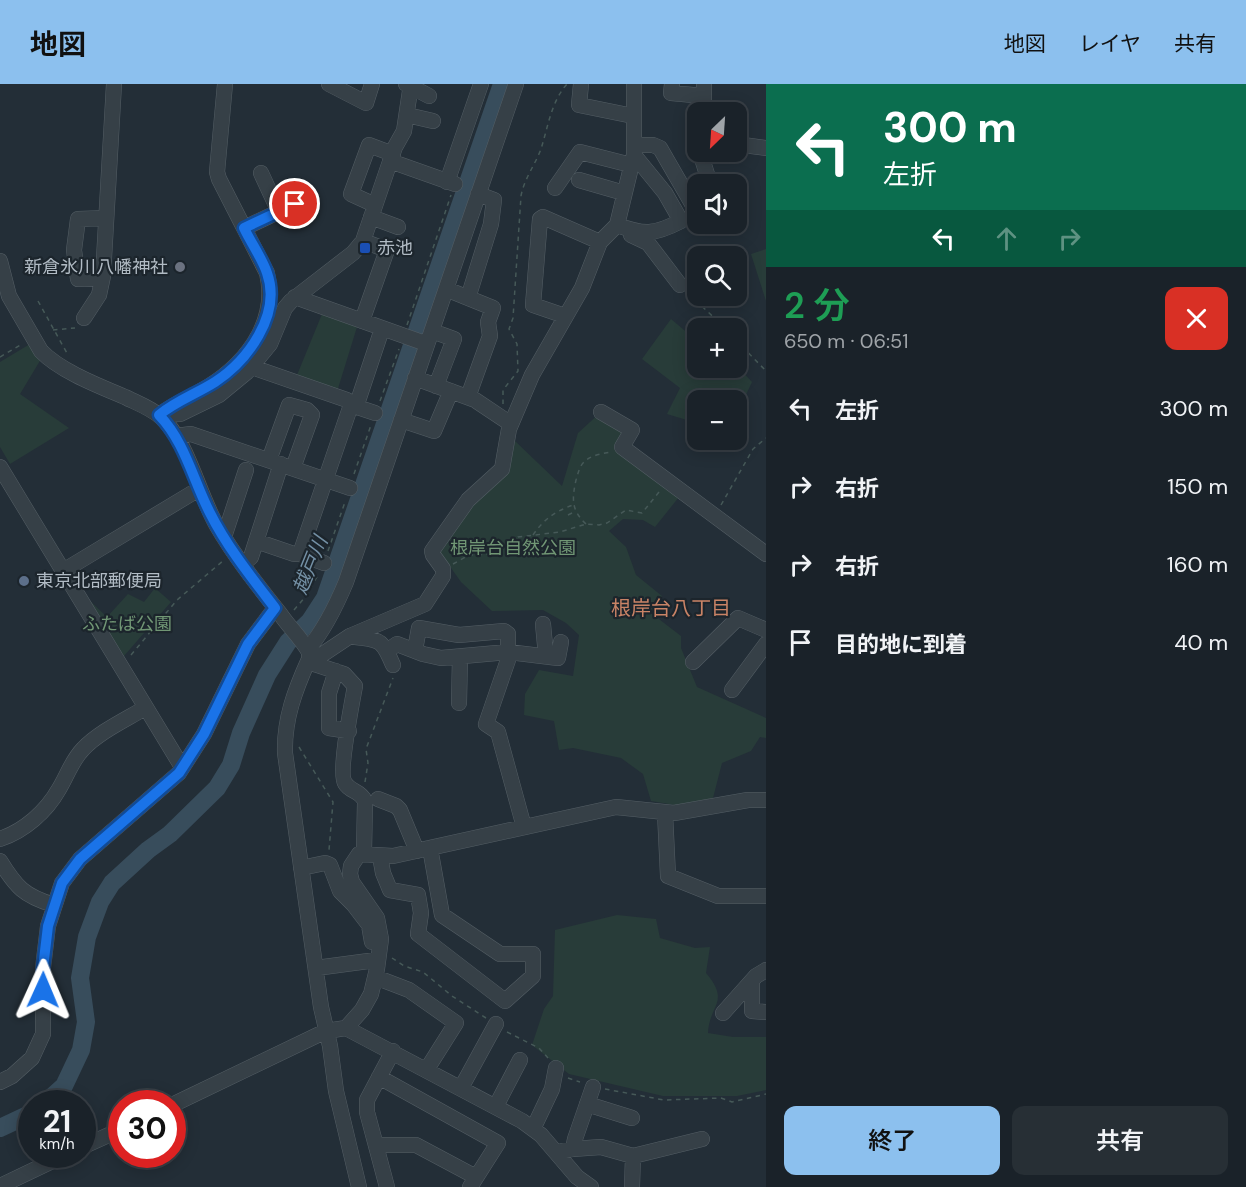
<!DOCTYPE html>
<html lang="ja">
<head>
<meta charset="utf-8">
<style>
	:root { --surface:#1a2229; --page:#272f35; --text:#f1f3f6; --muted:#9fa4a8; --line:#383f46; --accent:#8cc0ee }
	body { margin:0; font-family:"DM Sans","Noto Sans JP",sans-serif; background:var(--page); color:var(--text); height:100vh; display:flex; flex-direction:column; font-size:22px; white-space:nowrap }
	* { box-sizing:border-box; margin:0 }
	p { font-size:20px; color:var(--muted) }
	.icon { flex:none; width:33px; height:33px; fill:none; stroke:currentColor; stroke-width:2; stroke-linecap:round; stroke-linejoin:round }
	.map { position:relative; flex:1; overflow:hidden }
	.sheet { display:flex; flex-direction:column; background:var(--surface); width:480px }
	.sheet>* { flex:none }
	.guide { background:#0b6e4f; color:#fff; overflow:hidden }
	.needle { width:39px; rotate:205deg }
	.controls { position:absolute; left:687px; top:18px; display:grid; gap:12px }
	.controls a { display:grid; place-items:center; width:60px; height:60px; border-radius:12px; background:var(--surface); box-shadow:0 3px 15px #0003,0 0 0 2px var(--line); font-size:30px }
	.speed { position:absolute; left:18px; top:1006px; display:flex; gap:12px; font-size:30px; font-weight:700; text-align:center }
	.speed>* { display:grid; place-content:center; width:78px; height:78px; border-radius:50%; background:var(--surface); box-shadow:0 3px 15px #0003,0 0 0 2px var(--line); line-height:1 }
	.speed small { font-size:15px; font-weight:400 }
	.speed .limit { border:9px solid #d22; background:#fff; color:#111 }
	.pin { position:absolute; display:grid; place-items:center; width:51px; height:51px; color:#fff; margin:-26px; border:3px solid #fff; border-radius:50%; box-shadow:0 2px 6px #0007 }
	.me { position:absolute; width:66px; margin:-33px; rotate:1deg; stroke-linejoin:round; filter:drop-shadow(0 0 4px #0008) }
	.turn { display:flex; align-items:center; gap:21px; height:126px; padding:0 18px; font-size:27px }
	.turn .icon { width:78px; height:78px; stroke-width:2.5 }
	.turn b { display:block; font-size:42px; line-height:51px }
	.lanes { display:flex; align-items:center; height:57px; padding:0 18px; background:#0003; justify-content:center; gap:30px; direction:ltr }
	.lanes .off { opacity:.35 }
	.round { display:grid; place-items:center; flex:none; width:63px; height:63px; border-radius:12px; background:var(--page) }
	.head { display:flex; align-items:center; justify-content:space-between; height:102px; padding:0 18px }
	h1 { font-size:36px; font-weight:600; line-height:45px; color:#1e9e55 }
	.action { display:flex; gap:12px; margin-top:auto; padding:12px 18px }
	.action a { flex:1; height:69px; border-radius:12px; background:var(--accent); color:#111; font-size:24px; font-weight:600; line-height:69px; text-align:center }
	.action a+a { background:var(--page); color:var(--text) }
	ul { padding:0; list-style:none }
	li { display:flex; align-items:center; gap:18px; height:78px; padding:0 18px }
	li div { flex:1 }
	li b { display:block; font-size:22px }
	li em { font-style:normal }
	header { display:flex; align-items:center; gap:36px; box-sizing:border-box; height:84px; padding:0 30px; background:var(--accent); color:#111 }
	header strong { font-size:28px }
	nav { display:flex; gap:33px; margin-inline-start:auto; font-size:21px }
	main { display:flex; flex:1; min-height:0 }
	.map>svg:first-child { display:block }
	.green { fill:#283c39 }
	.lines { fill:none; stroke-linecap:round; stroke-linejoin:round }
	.river { stroke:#384d5c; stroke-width:18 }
	.minor-casing { stroke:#545e65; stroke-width:16 }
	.path { stroke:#465958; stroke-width:1.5; stroke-dasharray:4.5 4.5; stroke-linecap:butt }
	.minor { stroke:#364047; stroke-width:15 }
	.route-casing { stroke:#114b97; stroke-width:15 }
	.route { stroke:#1a73e8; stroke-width:10 }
	.transit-dot { fill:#1a4fb4; stroke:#1c252c; stroke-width:2 }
	.worship-dot { fill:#6b7280; stroke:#1c252c; stroke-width:2 }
	.service-dot { fill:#5c6f8a; stroke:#1c252c; stroke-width:2 }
	.labels { text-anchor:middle; stroke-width:4.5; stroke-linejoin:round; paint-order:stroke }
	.poi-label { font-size:18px; fill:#b1bbc4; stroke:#1c252c; text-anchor:start }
	.park-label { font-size:18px; fill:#719775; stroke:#1c252c }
	.water-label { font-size:20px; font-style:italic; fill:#7490a5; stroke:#1c252c }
	.neighbourhood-label { font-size:20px; fill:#c98366; stroke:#1c252c }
</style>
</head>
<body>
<header>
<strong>地図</strong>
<nav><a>地図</a><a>レイヤ</a><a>共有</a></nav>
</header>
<main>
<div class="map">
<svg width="766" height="1103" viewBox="0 0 766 1103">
	<rect width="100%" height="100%" fill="#232e37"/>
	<path class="green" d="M766,165V217L751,170Z
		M322,230L357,243L336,311L295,296Z
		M671,235L697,257L698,284H736L737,282L752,298L737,330L736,316H698L697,339L667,330L680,304L642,275Z
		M30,260L41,275L20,310L69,344L10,380L0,363V278Z
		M601,328L632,346L622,363L683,408L655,443L643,436L623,435L609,447L626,463L636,491L662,512L651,529L681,552V564L697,603L766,634V654L760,653L751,667L722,679L713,714L681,722L651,717L643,690L621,674L573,664L559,666L554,637L524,631L525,610L539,586L573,592L579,551L566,539L543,526L492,527L461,498L439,467L473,421L507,388L515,357L562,402L578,349Z
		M155,504L171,518L124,572L87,514L107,533L128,510L144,518Z
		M617,831L656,835L660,854L695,864L710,863L706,889C731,918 709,921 708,949L733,953H766V1006L737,1012H663L569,990L532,961L544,925L553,912L555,846Z"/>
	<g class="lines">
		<path class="river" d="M44,1020L64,1002L81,966L86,938L80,894L87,853L100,818L112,799L148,766L170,750L217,704L231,681L241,649L267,591L288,558L310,537L325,514L502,0
			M0,1044L32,1029"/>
		<defs>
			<path id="minor" d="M329,0L366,19L372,0
				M406,0L429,12
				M581,0L579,21L633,32
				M672,0L671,9L704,12
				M704,28V0
				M407,31L433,37
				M736,60L766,64
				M634,61H653L660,64L698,130
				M700,68L710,100
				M390,77L455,100
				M261,89L279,128
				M579,96L624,109
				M447,98L481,0
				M555,104L580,68L631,81
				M375,121L351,110L369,61L393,70
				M371,133L398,143
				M617,141C644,151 654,151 681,137L665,109L634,71
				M244,144L295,120
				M631,151L648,159L680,201
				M0,177L9,212L41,267C60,287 99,302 125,313C137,319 151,324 161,333C188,358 198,409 217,442C235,473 259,503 281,531C290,544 301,554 309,568V575C295,606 284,635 285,669L321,923L330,962L336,1007L359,1103
				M102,194L78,195L74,166L78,135L106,134
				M446,205L493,224L488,238L490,252L468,313
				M295,213L427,260
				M468,214L491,140L494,116L478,110
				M565,232L533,221L540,135L543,133L600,158
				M84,234L99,211L103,192L114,0
				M362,237L387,166L363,157
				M432,247L454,255L436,302
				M252,283L347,316L351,321
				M415,294L475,316L511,340
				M356,323L382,245
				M601,328L632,346L622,363L766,470
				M159,331L180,330L219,311L247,288L270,260L285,224L291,217L353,169L363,157L395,63L404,47L411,0
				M159,331C172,321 185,316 199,308C243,284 279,241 267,189L219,95L217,88L225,0
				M401,336L434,347L451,307
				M176,352L191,350L350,404
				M269,376L289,321L307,326L312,331L293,384
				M0,383L182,683
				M224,453L246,386
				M256,457L294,470H300
				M324,479L300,470L351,321L375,329
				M243,480L251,473L281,380
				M63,487L199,405
				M543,540L546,572
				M350,552C379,557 381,552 393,581
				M308,565C325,545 336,522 346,498L516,0
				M415,566L419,544L459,551L504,547L508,550V576L486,640L498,648L524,743
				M387,567L397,560L423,570L441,574L508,568L558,574L561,558
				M309,575H313L320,572L350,552L425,520L443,492V485L433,471L432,467L468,416L502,385L509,345L532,291L582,204L600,158L617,141L634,71V0
				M309,575L317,581L344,590L355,602C352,619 338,689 345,699C350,708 360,706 365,717L364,769
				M693,578L738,534L766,546
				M336,587L329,609V644L349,647
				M732,606L766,560
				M459,619L460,573
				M378,715L396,722L400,726L417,767
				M665,729L668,792L718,812H766
				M0,755C24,747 46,728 59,705C67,692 72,676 83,665C99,648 125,636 145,624
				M380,772L383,789L390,806L418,811L421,829L418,850L505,917L533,892V870H500L442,831L430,764
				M0,777C16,803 24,812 54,821
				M301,784L325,779L330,781L340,807L353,820L369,841L372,858
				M316,884L376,876
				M375,893L409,906L456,939L427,985
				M752,897V927L766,928
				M723,929L756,892L766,886
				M346,944L522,1037L541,1051L577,1093L591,1103
				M379,993L498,1059L470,1103
				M0,998L12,992L32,974L43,950V884L48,842L62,799L80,775L179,689L204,650L248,560L275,524
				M461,1004L496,940
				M587,1020L632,1034
				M172,1021L326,947L346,944L362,926L371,910L377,885L381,855L377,834L352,798L350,790L351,782L359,770L393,772L616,723L674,729L748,716H766
				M496,1022L520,976
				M533,1045L552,1005L556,984
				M376,1061H416L476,1093
				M82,1063L122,1045
				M573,1065L575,1055L593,1003
				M558,1070L562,1067L573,1065L601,1063L633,1072L702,1055
				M0,1102L65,1071
				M387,1103L367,1028V1016L393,967
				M632,1103L633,1072"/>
		</defs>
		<use href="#minor" class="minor-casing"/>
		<path class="path" d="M689,210L725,244
			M38,217L68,271
			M407,241L451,111
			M53,246L75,244
			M736,256L766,287
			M0,273L22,260
			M380,317L399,265
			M503,320V306L518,287L517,260L509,245L513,234L521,112C524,95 535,81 541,65C548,43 551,18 567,0
			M354,390L371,341
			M721,421L753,365L766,354
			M568,431L574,428
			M586,440C571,426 572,415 576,396C578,390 579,383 584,378C591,371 601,370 611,368
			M533,451C544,435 554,428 573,421
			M328,467L345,418
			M453,480L469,471L491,470L518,453L560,448L586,440L599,441L607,439L626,426L642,429L659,408
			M294,526L306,512L318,491
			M131,571L177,516L224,476
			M299,663L333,718L329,766
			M365,698L368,679L366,665L393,594
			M392,874L404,882L423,888L452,912L486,934
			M507,948L539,964L548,974
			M568,994L580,998
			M605,1005L664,1016L721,1014L732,1018L766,1010"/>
		<use href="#minor" class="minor"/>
	</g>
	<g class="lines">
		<defs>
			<path id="route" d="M43,906V884L48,842L62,799L80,775L179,689L204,650L248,560L275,524C252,494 227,463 210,429C193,396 185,358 159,331C176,317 196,310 215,298C247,277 282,231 267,189C262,174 251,159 244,144L295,120"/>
		</defs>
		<use href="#route" class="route-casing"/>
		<use href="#route" class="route"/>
	</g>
	<rect class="transit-dot" x="359" y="158" width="12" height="12" rx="3"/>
	<circle class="worship-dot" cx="180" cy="183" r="6"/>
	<circle class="service-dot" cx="24" cy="497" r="6"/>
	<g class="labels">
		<g class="poi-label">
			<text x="377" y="170">赤池</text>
			<text x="168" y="189" text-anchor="end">新倉氷川八幡神社</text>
			<text x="36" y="503">東京北部郵便局</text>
		</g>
		<g class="park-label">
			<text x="513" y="470">根岸台自然公園</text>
			<text x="127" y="546">ふたば公園</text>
		</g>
		<g class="water-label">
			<text transform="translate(310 481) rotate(-68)" y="7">越戸川</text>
		</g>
		<g class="neighbourhood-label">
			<text x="671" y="531">根岸台八丁目</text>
		</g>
	</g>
</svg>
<div class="controls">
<a><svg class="needle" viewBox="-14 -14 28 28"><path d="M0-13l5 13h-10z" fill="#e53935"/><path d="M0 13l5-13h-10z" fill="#9fa4a8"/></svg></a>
<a><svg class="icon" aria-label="sound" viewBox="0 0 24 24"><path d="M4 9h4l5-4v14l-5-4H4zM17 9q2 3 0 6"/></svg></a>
<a><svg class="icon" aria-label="search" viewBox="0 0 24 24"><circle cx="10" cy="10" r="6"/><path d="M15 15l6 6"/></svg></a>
<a>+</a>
<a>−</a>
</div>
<div class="speed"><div>21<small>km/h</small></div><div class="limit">30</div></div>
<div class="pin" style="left:295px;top:120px;background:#d93025"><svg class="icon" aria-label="arrive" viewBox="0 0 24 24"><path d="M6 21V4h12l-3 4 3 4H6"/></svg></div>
<svg class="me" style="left:43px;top:906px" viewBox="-20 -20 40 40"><path d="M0-17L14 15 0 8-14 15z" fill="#1a73e8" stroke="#fff" stroke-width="4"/></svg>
</div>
<section class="sheet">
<div class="guide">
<div class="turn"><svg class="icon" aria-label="left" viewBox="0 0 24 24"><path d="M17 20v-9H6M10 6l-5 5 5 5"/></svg><div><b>300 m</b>左折</div></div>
<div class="lanes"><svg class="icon" aria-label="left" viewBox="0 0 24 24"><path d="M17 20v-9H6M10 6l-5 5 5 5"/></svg><svg class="icon off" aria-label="ahead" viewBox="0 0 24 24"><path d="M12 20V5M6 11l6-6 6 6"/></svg><svg class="icon off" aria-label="right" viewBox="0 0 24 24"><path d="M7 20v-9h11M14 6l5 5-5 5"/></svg></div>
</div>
<div class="head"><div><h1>2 分</h1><p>650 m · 06:51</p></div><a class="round" style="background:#d93025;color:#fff"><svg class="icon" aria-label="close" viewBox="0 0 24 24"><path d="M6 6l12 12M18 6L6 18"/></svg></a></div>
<ul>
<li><svg class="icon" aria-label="left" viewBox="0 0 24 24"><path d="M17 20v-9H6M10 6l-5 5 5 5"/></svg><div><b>左折</b></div><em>300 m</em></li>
<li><svg class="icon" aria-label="right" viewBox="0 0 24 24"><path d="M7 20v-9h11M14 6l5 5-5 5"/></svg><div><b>右折</b></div><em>150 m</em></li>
<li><svg class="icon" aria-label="right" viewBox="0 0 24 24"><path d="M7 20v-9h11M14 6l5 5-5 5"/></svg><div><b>右折</b></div><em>160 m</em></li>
<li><svg class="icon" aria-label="arrive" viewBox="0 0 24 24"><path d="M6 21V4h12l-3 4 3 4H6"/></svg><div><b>目的地に到着</b></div><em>40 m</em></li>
</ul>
<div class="action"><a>終了</a><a>共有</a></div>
</section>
</main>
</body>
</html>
